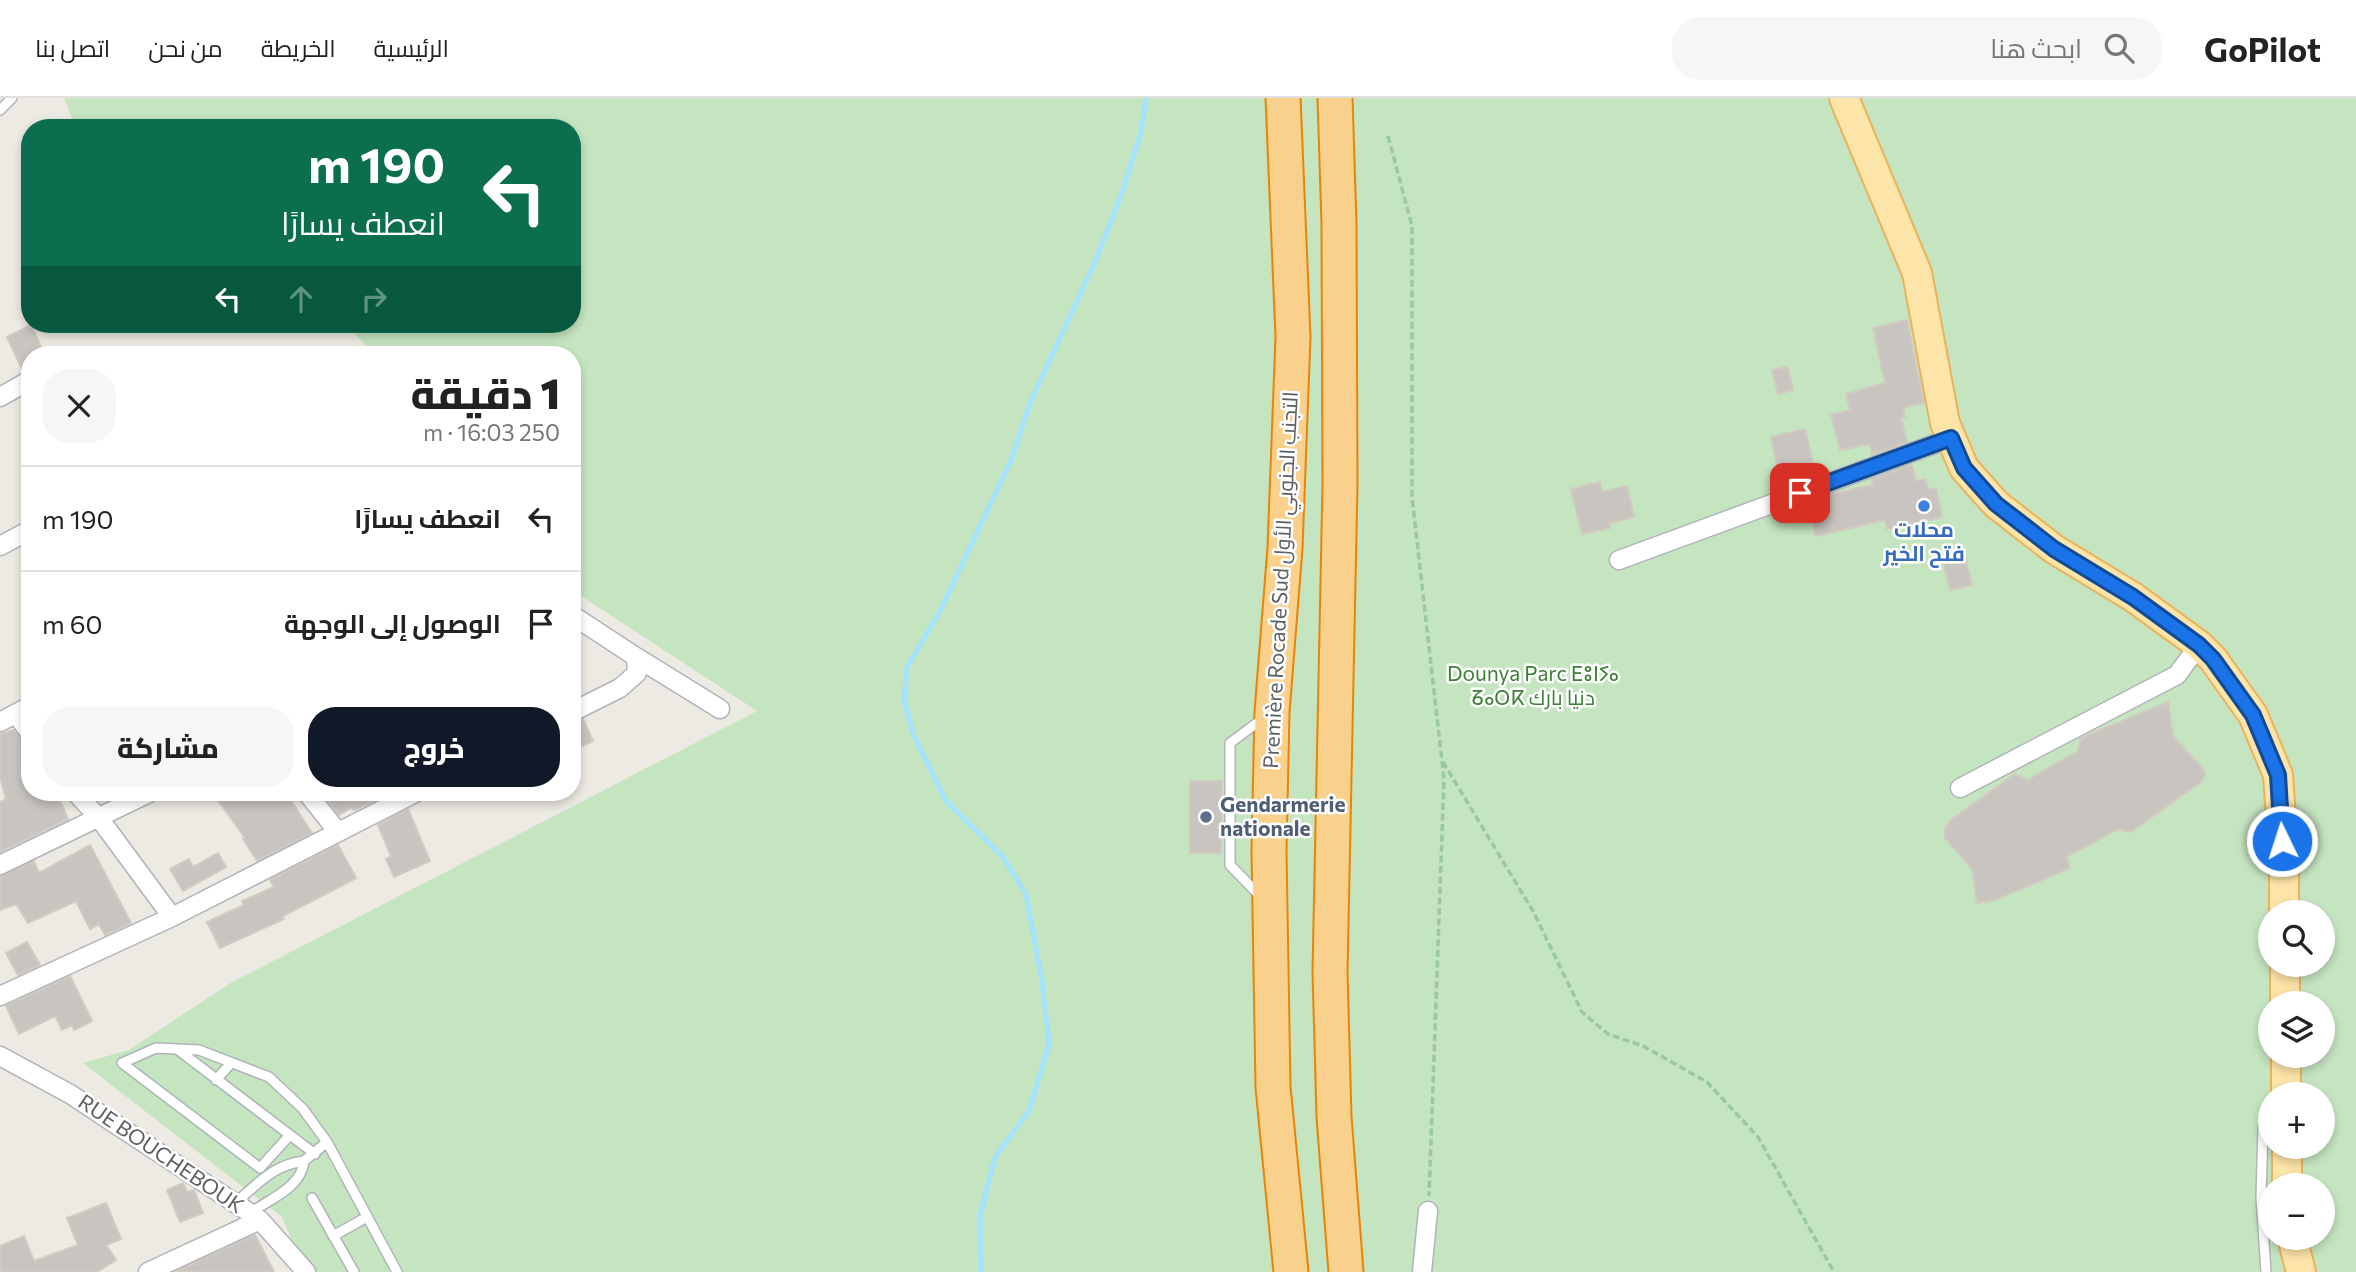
<!DOCTYPE html>
<html lang="ar">
<head>
<meta charset="utf-8">
<style>
	:root { --surface:#fff; --page:#f6f6f6; --text:#222; --muted:#767676; --line:#e0e0e0; --accent:#111827 }
	body { margin:0; font-family:Commissioner,Cairo,"Noto Sans Tifinagh",sans-serif; background:var(--page); color:var(--text); direction:rtl; height:100vh; display:flex; flex-direction:column; font-size:26px; white-space:nowrap }
	* { box-sizing:border-box; margin:0 }
	p { font-size:23px; color:var(--muted) }
	.icon { flex:none; width:38px; height:38px; fill:none; stroke:currentColor; stroke-width:2; stroke-linecap:round; stroke-linejoin:round }
	.map { position:relative; flex:1; overflow:hidden; direction:ltr }
	.drawer { position:absolute; left:21px; top:248px; width:560px; height:455px; display:flex; flex-direction:column; background:var(--surface); border-radius:28px; box-shadow:0 4px 10px #0003; direction:rtl }
	.drawer>* { flex:none }
	.guide { position:absolute; left:21px; top:21px; width:560px; height:214px; border-radius:28px; box-shadow:0 4px 10px #0003; direction:rtl; background:#0b6e4f; color:#fff; overflow:hidden }
	.tools { position:absolute; left:2258px; top:802px; display:grid; gap:14px }
	.tools a { display:grid; place-items:center; width:77px; height:77px; border-radius:50%; background:var(--surface); box-shadow:0 4px 10px #0003; font-size:35px }
	.pin { position:absolute; display:grid; place-items:center; width:60px; height:60px; color:#fff; margin:-30px; border-radius:14px; box-shadow:0 4px 10px #0006 }
	.me { position:absolute; width:77px; margin:-38px; rotate:356deg; stroke-linejoin:round; filter:drop-shadow(0 0 5px #0008) }
	.turn { display:flex; align-items:center; gap:24px; height:147px; padding:0 21px; font-size:32px }
	.turn .icon { width:91px; height:91px; stroke-width:2.5 }
	.turn b { display:block; font-size:49px; line-height:60px }
	.lanes { display:flex; align-items:center; height:66px; padding:0 21px; background:#0003; justify-content:center; gap:35px; direction:ltr }
	.lanes .off { opacity:.35 }
	.round { display:grid; place-items:center; flex:none; width:74px; height:74px; border-radius:28px; background:var(--page) }
	.overview { display:flex; align-items:center; justify-content:space-between; height:119px; padding:0 21px }
	h1 { font-size:42px; font-weight:800; line-height:52px }
	.primary-button { display:flex; gap:14px; margin-top:auto; padding:14px 21px }
	.primary-button a { flex:1; height:80px; border-radius:28px; background:var(--accent); color:#fff; font-size:28px; font-weight:800; line-height:80px; text-align:center }
	.primary-button a+a { background:var(--page); color:var(--text) }
	ul { padding:0; list-style:none }
	li { display:flex; align-items:center; gap:21px; height:105px; padding:0 21px; border-top:2px solid var(--line) }
	li div { flex:1 }
	li b { display:block; font-size:26px }
	li em { font-style:normal }
	header { display:flex; align-items:center; gap:42px; box-sizing:border-box; height:98px; padding:0 35px; background:var(--surface); border-bottom:2px solid var(--line) }
	header strong { font-size:33px }
	nav { display:flex; gap:38px; margin-inline-start:auto; font-size:24px }
	.search { width:490px; height:63px; background:var(--page); display:flex; align-items:center; gap:18px; box-sizing:border-box; padding:0 24px; border-radius:28px; color:var(--muted); font-size:26px }
	.map>svg:first-child { display:block }
	.green { fill:#c5e4c0; fill-rule:evenodd }
	.lines { fill:none; stroke-linecap:round; stroke-linejoin:round }
	.stream { stroke:#a4e2fd; stroke-width:5 }
	.building { fill:#c8c5c0; stroke:#d2cac1; stroke-width:2 }
	.lane-casing { stroke:#b0b4b8; stroke-width:12 }
	.street-casing { stroke:#b0b4b8; stroke-width:21 }
	.primary-casing { stroke:#edb15c; stroke-width:32 }
	.highway-casing { stroke:#ea8406; stroke-width:37 }
	.path { stroke:#9ac8a1; stroke-width:3.5; stroke-dasharray:7 3.5; stroke-linecap:butt }
	.lane { stroke:#fff; stroke-width:9 }
	.street { stroke:#fff; stroke-width:18 }
	.primary { stroke:#fde4a8; stroke-width:28 }
	.highway { stroke:#fad08d; stroke-width:33 }
	.route-casing { stroke:#114b97; stroke-width:18 }
	.route { stroke:#1a73e8; stroke-width:12 }
	.shop-dot { fill:#3f7fe0; stroke:#fff; stroke-width:2.5 }
	.service-dot { fill:#5c6f8a; stroke:#fff; stroke-width:2.5 }
	.labels { text-anchor:middle; stroke-width:5; stroke-linejoin:round; paint-order:stroke }
	.shop-label { font-size:21px; font-weight:bold; fill:#366cbe; stroke:#fff }
	.street-label { font-size:21px; fill:#5b6063; stroke:#fff }
	.park-label { font-size:21px; fill:#3c8036; stroke:#fff }
	.service-label { font-size:21px; font-weight:bold; fill:#4e5e75; stroke:#fff; text-anchor:start }
</style>
</head>
<body>
<header>
<strong>GoPilot</strong>
<div class="search"><svg class="icon" aria-label="search" viewBox="0 0 24 24"><circle cx="10" cy="10" r="6"/><path d="M15 15l6 6"/></svg>ابحث هنا</div>
<nav><a>الرئيسية</a><a>الخريطة</a><a>من نحن</a><a>اتصل بنا</a></nav>
</header>
<div class="map">
<svg width="2356" height="1174" viewBox="0 0 2356 1174">
	<rect width="100%" height="100%" fill="#edeae3"/>
	<path class="green" d="M64,0H2356V1174H305L282,1119L83,965L129,952L229,886L757,613L572,492V257H375L345,226H572V30H76ZM2270,814H2322V866H2270ZM2270,905H2322V957H2270ZM2270,996H2322V1048H2270ZM2270,1087H2322V1139H2270Z"/>
	<g class="lines">
		<path class="stream" d="M981,1174L980,1118L995,1059L1029,1013L1049,946L1042,883L1026,796L1003,759L946,703L914,638L904,603L907,569L940,513L1012,360L1030,305L1095,164L1123,92L1141,34L1146,0"/>
	</g>
	<path class="building" d="M1907,222L1924,305L1903,310L1905,319L1901,320L1907,344L1872,357L1870,346L1840,352L1831,317L1850,312L1846,296L1885,285L1873,230Z
		M31,227L45,257H30V271L23,273L7,239Z
		M1788,269L1793,292L1778,296L1772,272Z
		M1805,331L1813,365L1778,373L1771,339Z
		M1912,367L1916,383L1925,381L1928,392L1936,390L1942,419L1887,431L1885,422L1816,438L1808,404L1828,397L1873,387L1872,381Z
		M1600,384L1602,394L1627,388L1634,419L1609,425L1610,430L1582,436L1571,391Z
		M1965,458L1972,487L1950,492L1943,463Z
		M2168,604L2173,639L2202,669L2205,676L2202,683L2131,734L2118,731L2066,759L2070,770L1995,802L1977,805L1972,771L1945,740V731L1951,722L2015,676L2028,682L2078,653L2081,640Z
		M583,621L593,643L572,653V625Z
		M14,632L25,645L30,660V695H57L68,721L0,754V704L6,701L0,679V636Z
		M1190,683H1222L1221,755H1190Z
		M213,695H286L312,735L257,763L243,741L245,740Z
		M322,695H390L354,712L352,709L339,717Z
		M408,711L430,763L394,779L386,761L391,758L378,727Z
		M90,747L131,825L105,837L99,826L90,831L76,803L28,825L16,806L0,812V778L34,763L39,775Z
		M338,747L356,780L283,818L284,821L220,850L207,824L244,807L242,803L274,789L270,782Z
		M218,755L226,769L183,793L170,771L189,761L193,769Z
		M27,844L40,867L18,877L6,855Z
		M70,878L92,923L74,932L72,927L62,932L55,918L19,936L6,908Z
		M183,1085L187,1094L194,1092L203,1115L180,1124L167,1092Z
		M106,1105L121,1141L106,1147L116,1162L97,1174H0V1148L24,1138L34,1163L78,1147L67,1120Z
		M255,1137L274,1174H175Z"/>
	<g class="lines">
		<defs>
			<path id="lane" d="M0,12L12,0
				M1261,799L1230,767V645L1265,619
				M177,951L315,1056
				M216,982L231,965
				M2263,1031L2261,1100L2266,1174
				M290,1037L260,1070L122,965L156,950L199,952L269,979L303,1011L327,1044L397,1174
				M312,1100L354,1174
				M235,1105C259,1085 273,1067 304,1063
				M250,1115C270,1101 302,1089 304,1063L327,1044
				M333,1138L367,1119"/>
			<path id="street" d="M0,299L30,282
				M0,448L30,432
				M1619,462L1951,340
				M572,517L636,559L720,611
				M572,614L620,590L637,575L636,559
				M16,616L30,635
				M0,624L30,608
				M1960,690L2177,577L2199,547
				M76,695L99,720L172,819
				M307,695L338,734
				M0,767L149,695
				M0,898L172,819L415,695
				M0,958L70,996L250,1115L260,1122L306,1174
				M148,1174L260,1122
				M1422,1174L1428,1113"/>
			<path id="primary" d="M1844,0L1917,175L1945,325L1964,370L1996,406L2054,451L2133,499L2199,547L2213,561L2253,617L2278,677L2284,764V814
				M2285,866V905
				M2286,957V996
				M2287,1048V1087
				M2292,1139L2301,1174"/>
			<path id="highway" d="M1283,0L1293,239L1285,450L1272,614L1269,753L1273,989L1291,1174
				M1335,0L1339,126L1340,386L1330,874L1334,1019L1346,1174"/>
		</defs>
		<use href="#lane" class="lane-casing"/>
		<use href="#street" class="street-casing"/>
		<use href="#primary" class="primary-casing"/>
		<use href="#highway" class="highway-casing"/>
		<path class="path" d="M1388,38L1412,128V399L1444,681L1429,1098
			M1443,664L1533,813L1582,914L1608,936L1643,948L1707,984L1758,1039L1834,1174"/>
		<use href="#lane" class="lane"/>
		<use href="#street" class="street"/>
		<use href="#primary" class="primary"/>
		<use href="#highway" class="highway"/>
	</g>
	<g class="lines">
		<defs>
			<path id="route" d="M1800,395L1951,340L1964,370L1996,406L2054,451L2133,499L2199,547L2213,561L2253,617L2278,677L2282,743"/>
		</defs>
		<use href="#route" class="route-casing"/>
		<use href="#route" class="route"/>
	</g>
	<circle class="shop-dot" cx="1924" cy="408" r="7"/>
	<circle class="service-dot" cx="1206" cy="719" r="7"/>
	<g class="labels">
		<g class="shop-label">
			<text x="1924" y="439">محلات<tspan x="1924" dy="24">فتح الخير</tspan></text>
		</g>
		<g class="street-label">
			<text transform="translate(1281 482) rotate(-87)" y="7">Première Rocade Sud التجنب الجنوبي الأول</text>
			<text transform="translate(161 1056) rotate(34)" y="7">RUE BOUCHEBOUK</text>
		</g>
		<g class="park-label">
			<text x="1533" y="583">Dounya Parc ⴹⵓⵏⵢⴰ<tspan x="1533" dy="24">ⵒⴰⵔⴽ دنيا بارك</tspan></text>
		</g>
		<g class="service-label">
			<text x="1220" y="714">Gendarmerie<tspan x="1220" dy="24">nationale</tspan></text>
		</g>
	</g>
</svg>
<div class="tools">
<a><svg class="icon" aria-label="search" viewBox="0 0 24 24"><circle cx="10" cy="10" r="6"/><path d="M15 15l6 6"/></svg></a>
<a><svg class="icon" aria-label="layers" viewBox="0 0 24 24"><path d="M12 4l9 5-9 5-9-5zM3 14l9 5 9-5"/></svg></a>
<a>+</a>
<a>−</a>
</div>
<div class="pin" style="left:1800px;top:395px;background:#d93025"><svg class="icon" aria-label="arrive" viewBox="0 0 24 24"><path d="M6 21V4h12l-3 4 3 4H6"/></svg></div>
<svg class="me" style="left:2282px;top:743px" viewBox="-20 -20 40 40"><circle r="17" fill="#1a73e8" stroke="#fff" stroke-width="3"/><path d="M0-11L8 9 0 5-8 9z" fill="#fff"/></svg>
<div class="guide">
<div class="turn"><svg class="icon" aria-label="left" viewBox="0 0 24 24"><path d="M17 20v-9H6M10 6l-5 5 5 5"/></svg><div><b>190 m</b>انعطف يسارًا</div></div>
<div class="lanes"><svg class="icon" aria-label="left" viewBox="0 0 24 24"><path d="M17 20v-9H6M10 6l-5 5 5 5"/></svg><svg class="icon off" aria-label="ahead" viewBox="0 0 24 24"><path d="M12 20V5M6 11l6-6 6 6"/></svg><svg class="icon off" aria-label="right" viewBox="0 0 24 24"><path d="M7 20v-9h11M14 6l5 5-5 5"/></svg></div>
</div>
<section class="drawer">
<div class="overview"><div><h1>1 دقيقة</h1><p>250 m · 16:03</p></div><a class="round"><svg class="icon" aria-label="close" viewBox="0 0 24 24"><path d="M6 6l12 12M18 6L6 18"/></svg></a></div>
<ul>
<li><svg class="icon" aria-label="left" viewBox="0 0 24 24"><path d="M17 20v-9H6M10 6l-5 5 5 5"/></svg><div><b>انعطف يسارًا</b></div><em>190 m</em></li>
<li><svg class="icon" aria-label="arrive" viewBox="0 0 24 24"><path d="M6 21V4h12l-3 4 3 4H6"/></svg><div><b>الوصول إلى الوجهة</b></div><em>60 m</em></li>
</ul>
<div class="primary-button"><a>خروج</a><a>مشاركة</a></div>
</section>
</div>
</body>
</html>
